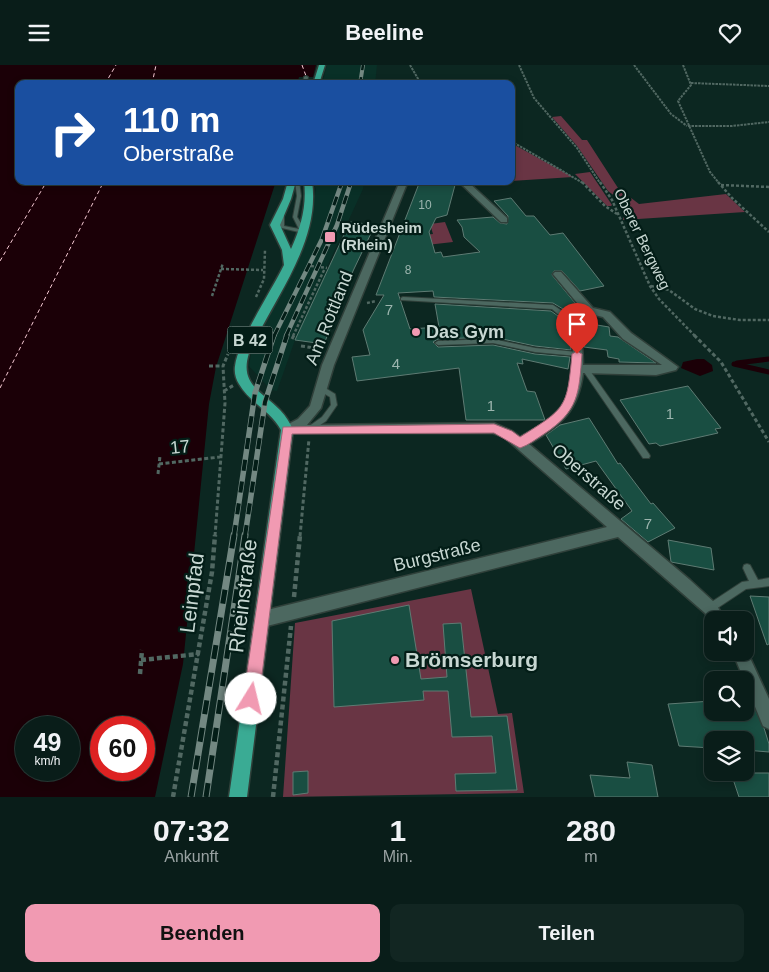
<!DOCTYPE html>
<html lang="de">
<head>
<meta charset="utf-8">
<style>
	:root { --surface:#091d19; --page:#122622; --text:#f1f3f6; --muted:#99a2a2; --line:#293b38; --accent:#f19ab2 }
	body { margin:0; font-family:Helvetica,sans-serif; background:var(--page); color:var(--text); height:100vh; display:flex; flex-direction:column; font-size:19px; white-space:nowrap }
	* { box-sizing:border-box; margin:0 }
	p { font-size:16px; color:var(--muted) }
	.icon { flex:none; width:28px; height:28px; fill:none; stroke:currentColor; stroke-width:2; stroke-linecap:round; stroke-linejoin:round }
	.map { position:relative; height:732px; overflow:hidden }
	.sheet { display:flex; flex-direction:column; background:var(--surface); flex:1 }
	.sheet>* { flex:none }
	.top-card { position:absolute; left:15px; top:15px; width:500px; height:105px; border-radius:10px; box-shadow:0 2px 8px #0003,0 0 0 1px var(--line); background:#1a4fa0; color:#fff; overflow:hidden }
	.fabs { position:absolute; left:704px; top:546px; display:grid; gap:10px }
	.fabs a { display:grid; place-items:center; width:50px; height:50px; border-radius:10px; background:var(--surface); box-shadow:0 2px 8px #0003,0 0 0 1px var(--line); font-size:25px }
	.speed { position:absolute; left:15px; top:651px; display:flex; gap:10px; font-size:25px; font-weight:700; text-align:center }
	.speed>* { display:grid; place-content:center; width:65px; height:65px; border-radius:50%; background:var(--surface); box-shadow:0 2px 8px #0003,0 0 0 1px var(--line); line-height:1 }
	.speed small { font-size:12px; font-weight:400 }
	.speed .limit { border:8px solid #d22; background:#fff; color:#111 }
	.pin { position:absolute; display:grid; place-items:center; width:42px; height:42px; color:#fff; margin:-51px -21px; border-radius:50% 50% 50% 0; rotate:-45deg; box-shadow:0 0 5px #0007 }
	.pin .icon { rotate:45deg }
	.me { position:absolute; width:55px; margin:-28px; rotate:9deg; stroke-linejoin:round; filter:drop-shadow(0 0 4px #0008) }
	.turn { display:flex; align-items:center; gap:18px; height:105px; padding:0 25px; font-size:22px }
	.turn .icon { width:65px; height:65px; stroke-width:2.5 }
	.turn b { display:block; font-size:35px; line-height:42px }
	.eta { display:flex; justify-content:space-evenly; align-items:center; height:85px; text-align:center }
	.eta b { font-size:30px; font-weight:800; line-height:35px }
	.cta { display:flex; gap:10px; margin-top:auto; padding:10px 25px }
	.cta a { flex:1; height:58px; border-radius:10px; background:var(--accent); color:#111; font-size:20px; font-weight:800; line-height:58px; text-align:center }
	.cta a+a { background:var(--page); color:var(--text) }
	header { display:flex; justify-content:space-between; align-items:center; height:65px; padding:0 25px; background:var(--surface); font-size:22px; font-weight:800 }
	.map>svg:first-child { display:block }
	.built { fill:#093027 }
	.green { fill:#693544 }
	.water { fill:#1b0007; fill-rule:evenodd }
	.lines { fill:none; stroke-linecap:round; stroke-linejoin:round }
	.stream { stroke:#1b0007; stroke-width:5 }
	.ferry { stroke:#f7cbd5; stroke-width:1; stroke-dasharray:4 3; stroke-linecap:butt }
	.building { fill:#194e42; stroke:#5e7b73 }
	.service-casing { stroke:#30403a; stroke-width:2 }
	.minor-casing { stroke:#30403a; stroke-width:3 }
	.primary-casing { stroke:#30403a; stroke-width:3 }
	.path-far3 { stroke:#516862; stroke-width:2; stroke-dasharray:2.5 1; stroke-linecap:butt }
	.path-far2 { stroke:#516862; stroke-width:2.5; stroke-dasharray:3 2; stroke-linecap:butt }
	.path-far1 { stroke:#516862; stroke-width:3; stroke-dasharray:4 2.5; stroke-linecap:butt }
	.path { stroke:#516862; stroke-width:4.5; stroke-dasharray:5 3; stroke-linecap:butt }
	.service { fill:#4c6860; fill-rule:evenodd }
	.minor { fill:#4c6860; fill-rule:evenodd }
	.primary { fill:#3aab94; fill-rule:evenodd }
	.rail-far3-casing { stroke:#738882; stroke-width:4 }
	.rail-far2-casing { stroke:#738882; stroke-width:4.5 }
	.rail-far1-casing { stroke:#738882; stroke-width:5.5 }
	.rail-casing { stroke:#738882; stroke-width:7 }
	.rail-far3 { stroke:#031d17; stroke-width:2.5; stroke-dasharray:7; stroke-linecap:butt }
	.rail-far2 { stroke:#031d17; stroke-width:3; stroke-dasharray:9; stroke-linecap:butt }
	.rail-far1 { stroke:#031d17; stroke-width:4; stroke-dasharray:11; stroke-linecap:butt }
	.rail { stroke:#031d17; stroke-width:5; stroke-dasharray:14; stroke-linecap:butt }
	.route { fill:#f19ab2; stroke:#9d6474 }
	.poi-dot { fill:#f19ab2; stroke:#031d17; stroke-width:2 }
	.labels { text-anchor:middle; stroke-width:4.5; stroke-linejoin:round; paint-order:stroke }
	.far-number-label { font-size:12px; fill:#9cb5ae }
	.far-poi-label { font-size:15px; font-weight:bold; fill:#c7d7d2; stroke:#031d17; text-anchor:start }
	.far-street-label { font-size:15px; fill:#c7d7d2; stroke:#031d17 }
	.number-label { font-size:15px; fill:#9cb5ae }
	.shield { fill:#031d17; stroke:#8c9f9a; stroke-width:1 }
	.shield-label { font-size:16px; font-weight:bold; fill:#c7d7d2 }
	.street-label { font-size:18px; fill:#c7d7d2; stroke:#031d17 }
	.poi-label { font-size:18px; font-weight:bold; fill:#c7d7d2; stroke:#031d17; text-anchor:start }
	.near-street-label { font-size:21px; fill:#c7d7d2; stroke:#031d17 }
	.near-poi-label { font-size:21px; font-weight:bold; fill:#c7d7d2; stroke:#031d17; text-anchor:start }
</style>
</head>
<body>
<header><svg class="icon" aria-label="menu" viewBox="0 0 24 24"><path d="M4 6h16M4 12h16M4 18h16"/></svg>Beeline<svg class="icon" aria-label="heart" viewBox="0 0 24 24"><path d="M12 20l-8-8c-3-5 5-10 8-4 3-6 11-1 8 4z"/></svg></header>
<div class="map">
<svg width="769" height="732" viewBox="0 0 769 732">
	<rect width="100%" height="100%" fill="#0c2721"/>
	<path class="built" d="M327,0H377L375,19H322Z
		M313,116H364L363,124L326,204L353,208L325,279L295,275L277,326L271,325L249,301L251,289L308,169L316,124Z"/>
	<path class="green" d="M561,51L582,75H587L618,123L639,139L726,129L745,147L623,155L627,140L608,126L577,81L552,52Z
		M511,78L573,112L511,116Z
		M590,107L612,140L611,141H607L575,109Z
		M445,157L453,177L418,181L414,171L433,169L430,159Z
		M471,524L498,649L512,648L524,728L283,732L295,558Z"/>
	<path class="water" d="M0,0H316L313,12H299L297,19H19V116H276L216,302L209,339L183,599L155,732H0ZM26,662H69V705H26ZM101,662H144V705H101Z
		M697,294H704L712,300L713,306L700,311L681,303L683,297Z"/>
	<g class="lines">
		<path class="stream" d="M737,298L769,294
			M734,299L769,307"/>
		<path class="ferry" d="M302,0L306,11
			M105,19L116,0
			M152,19L156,0
			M0,196L47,116
			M0,323L104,116"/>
	</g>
	<path class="building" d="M420,116H447L446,119L455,120L447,150L436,153L429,167L435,188L441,187L443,192L480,187L464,172L462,162L457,155L493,152L500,158L507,159L508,151L494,136L511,133L526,151H534L550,170L563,168L604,221L580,226L562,206H554L552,210L580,244L573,246L563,244L553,238L434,232L433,226L398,228L410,264L439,262L435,239L551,246L558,251L569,253L571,285L535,281L493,272L438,274L433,277L438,282L493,280L535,289L570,292L568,304L522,294L523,299L517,298L527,326L535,327L545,355H466L459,303L357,316L352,292L370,290L363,265L384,230H376Z
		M350,157L375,160L353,206L324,279L295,275Z
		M586,252L591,259L609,262L610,271L618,272L656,298L619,297V294L608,292L607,285L584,282L583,253Z
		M688,321L721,363L715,364L718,368L660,381L656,378L649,379L620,335Z
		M589,353L618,399L620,398L651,439L653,438L675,463L648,477L621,454L632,446L596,396L566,404L546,370L560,360Z
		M668,475L711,483L714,505L671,497Z
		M750,531L769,532V579L767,580Z
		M409,540L421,614L447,612L443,559L461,558L471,652L507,651L517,725L456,726L455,709L496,708L492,671L452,672L448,626H423L424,635L334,642L332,556Z
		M745,622L764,663L769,679V687L745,685V675H712V683L679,681L668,639L712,636V648H745Z
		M627,697L652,700L658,732H595L590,710L630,713Z
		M308,706V728L293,730V707Z
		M731,708H769V732H739Z"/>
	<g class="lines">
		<defs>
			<path id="service" d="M306,11L308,12L307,19H303L304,12Z
				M295,116H299L301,131L297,152L306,166L303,168L282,163L280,162V150L282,149L284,150V161L299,164L293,152L297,131Z
				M403,232L553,240L562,246L576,248L579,250L576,252L558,249L552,244L401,235V233Z
				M493,274L535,283L577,287L580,289L577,291L535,287L493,278L438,280L435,278L438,276Z
				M584,303H588L649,389L650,391L649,393H643L584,307L583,305Z
				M318,321H322L335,329L337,340L326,356L310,367L308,366L307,364L308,362L322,352L331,340L330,332L318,325L317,323Z
				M747,499L750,500L758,515L769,513V521L746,524L713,546L710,547L707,546L706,543L707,540L742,517L749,516L743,503L744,500Z"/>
			<path id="minor" d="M400,116H408L334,300L321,343L307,360L494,358L512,366L520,372C534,364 551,355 561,342C579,318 572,278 571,250L572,248L583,245L553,209L555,207H561L593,243L610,247L631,268L678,302L676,305L656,310L583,308C578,347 560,361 529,379L690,515L715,538L726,555H712V560L705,548L618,472L263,562L257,559L255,554L257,549L263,546L607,462L504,372L493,368H283L281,365L283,362L298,354L310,341L322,300ZM590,249L603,252L623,274L662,300H583L581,252Z
				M458,116H467L507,153V157H501Z
				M745,582L769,634V664L763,661L733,588H745Z"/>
			<path id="primary" d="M319,0H325L319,19H313Z
				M288,116H296L291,134L280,160L291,184C301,162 307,141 304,116H312C321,178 273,234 249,288C239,320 262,326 280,345C286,351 290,358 293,365L247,732H229L281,365C271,346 250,338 239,319C236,314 234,308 235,301C238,276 272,225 284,200L282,185L270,160L283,134Z"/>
		</defs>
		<use href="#service" class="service-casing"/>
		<use href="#minor" class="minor-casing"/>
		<use href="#primary" class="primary-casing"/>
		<path class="path-far3" d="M410,0L421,19
			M519,0L534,33L577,83L600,118
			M634,0L671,49L687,61
			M683,0L691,20L678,36L710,107L719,118
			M691,18L769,21
			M688,61H732L769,57
			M511,76L583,118"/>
		<path class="path-far2" d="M582,117L605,141L617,149
			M600,117L612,135L650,221L659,234L695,271
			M718,117L732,133L769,167
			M721,120L769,122
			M311,201L327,203
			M221,204L263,205
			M651,221L669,225L695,244L713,251L740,255H769
			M212,231L223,198
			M256,232L264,214L265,185
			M367,238L376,236
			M293,271L325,203"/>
		<path class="path-far1" d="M694,270L721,297L769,377
			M292,274L294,270
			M301,281L322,284
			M209,301H223
			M224,326L234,320
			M159,399L220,392
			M158,409L160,391
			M215,471L225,338L223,301L228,289
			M300,471L309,374"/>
		<path class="path" d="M294,532L300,470
			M141,595L199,589
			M140,609L142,585
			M173,732L212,507L215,470
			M273,732L291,561"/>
		<use href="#service" class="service"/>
		<use href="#minor" class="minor"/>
		<use href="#primary" class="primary"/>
		<defs>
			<path id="rail-far3" d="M360,19L363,0"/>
			<path id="rail-far2" d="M274,271L322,174L342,117
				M286,271L337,160L351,117"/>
			<path id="rail-far1" d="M234,471L255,328L274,270
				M245,471L265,337L287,270"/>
			<path id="rail" d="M191,732L234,470
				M206,732L245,470"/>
		</defs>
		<use href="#rail-far3" class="rail-far3-casing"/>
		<use href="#rail-far2" class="rail-far2-casing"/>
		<use href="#rail-far1" class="rail-far1-casing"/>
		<use href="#rail" class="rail-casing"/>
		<use href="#rail-far3" class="rail-far3"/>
		<use href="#rail-far2" class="rail-far2"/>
		<use href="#rail-far1" class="rail-far1"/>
		<use href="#rail" class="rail"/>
	</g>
	<path class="route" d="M577,286L582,289C579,328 579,346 544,369C536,374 529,380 520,383L494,368L292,369L259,634L257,640L251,642L246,640L243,634L283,362L494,359L512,366L520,372C566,343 567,344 572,289Z"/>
	<g class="poi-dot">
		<rect x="324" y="166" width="12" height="12" rx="2.5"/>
		<circle cx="416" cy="267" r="5"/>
		<circle cx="395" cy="595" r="5"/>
	</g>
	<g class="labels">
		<g class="far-number-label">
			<text x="425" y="144">10</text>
			<text x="408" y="209">8</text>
		</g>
		<g class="far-poi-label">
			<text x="341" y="168">Rüdesheim<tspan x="341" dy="17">(Rhein)</tspan></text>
		</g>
		<g class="far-street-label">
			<text transform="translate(642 174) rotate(64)" y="5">Oberer Bergweg</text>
		</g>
		<g class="number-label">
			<text x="389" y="250">7</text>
			<text x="396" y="304">4</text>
			<text x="491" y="346">1</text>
			<text x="670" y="354">1</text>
			<text x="648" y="464">7</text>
		</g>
		<rect class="shield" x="227.5" y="261.5" width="45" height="27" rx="4"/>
		<g class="shield-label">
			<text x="250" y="281">B 42</text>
		</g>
		<g class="street-label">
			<text transform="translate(329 253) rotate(-68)" y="6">Am Rottland</text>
			<text transform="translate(180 382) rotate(-6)" y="6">17</text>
			<text transform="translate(589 412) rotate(41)" y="6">Oberstraße</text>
			<text transform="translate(437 490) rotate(-14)" y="6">Burgstraße</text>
		</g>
		<g class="poi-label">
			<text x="426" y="273">Das Gym</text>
		</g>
		<g class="near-street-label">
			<text transform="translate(192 528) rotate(-83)" y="7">Leinpfad</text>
			<text transform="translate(243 531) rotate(-83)" y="7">Rheinstraße</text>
		</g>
		<g class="near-poi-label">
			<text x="405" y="602">Brömserburg</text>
		</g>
	</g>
</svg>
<div class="fabs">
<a><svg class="icon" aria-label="sound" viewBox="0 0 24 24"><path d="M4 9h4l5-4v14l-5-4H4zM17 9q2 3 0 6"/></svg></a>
<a><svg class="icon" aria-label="search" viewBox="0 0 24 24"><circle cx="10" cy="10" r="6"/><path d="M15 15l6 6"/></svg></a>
<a><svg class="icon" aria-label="layers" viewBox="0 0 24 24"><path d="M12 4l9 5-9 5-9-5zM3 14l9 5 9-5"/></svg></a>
</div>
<div class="speed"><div>49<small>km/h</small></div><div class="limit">60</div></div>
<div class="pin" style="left:577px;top:289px;background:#d93025"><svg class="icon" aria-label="arrive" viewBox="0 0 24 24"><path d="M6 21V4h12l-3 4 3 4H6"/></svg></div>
<svg class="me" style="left:251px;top:634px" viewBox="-20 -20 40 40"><circle r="19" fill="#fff"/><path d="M0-13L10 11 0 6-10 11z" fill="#f19ab2"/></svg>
<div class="top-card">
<div class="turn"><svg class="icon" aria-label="right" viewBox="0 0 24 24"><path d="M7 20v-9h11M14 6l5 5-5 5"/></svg><div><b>110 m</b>Oberstraße</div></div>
</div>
</div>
<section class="sheet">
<div class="eta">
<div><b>07:32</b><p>Ankunft</p></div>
<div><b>1</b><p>Min.</p></div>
<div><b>280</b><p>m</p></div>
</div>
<div class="cta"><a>Beenden</a><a>Teilen</a></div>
</section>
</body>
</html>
